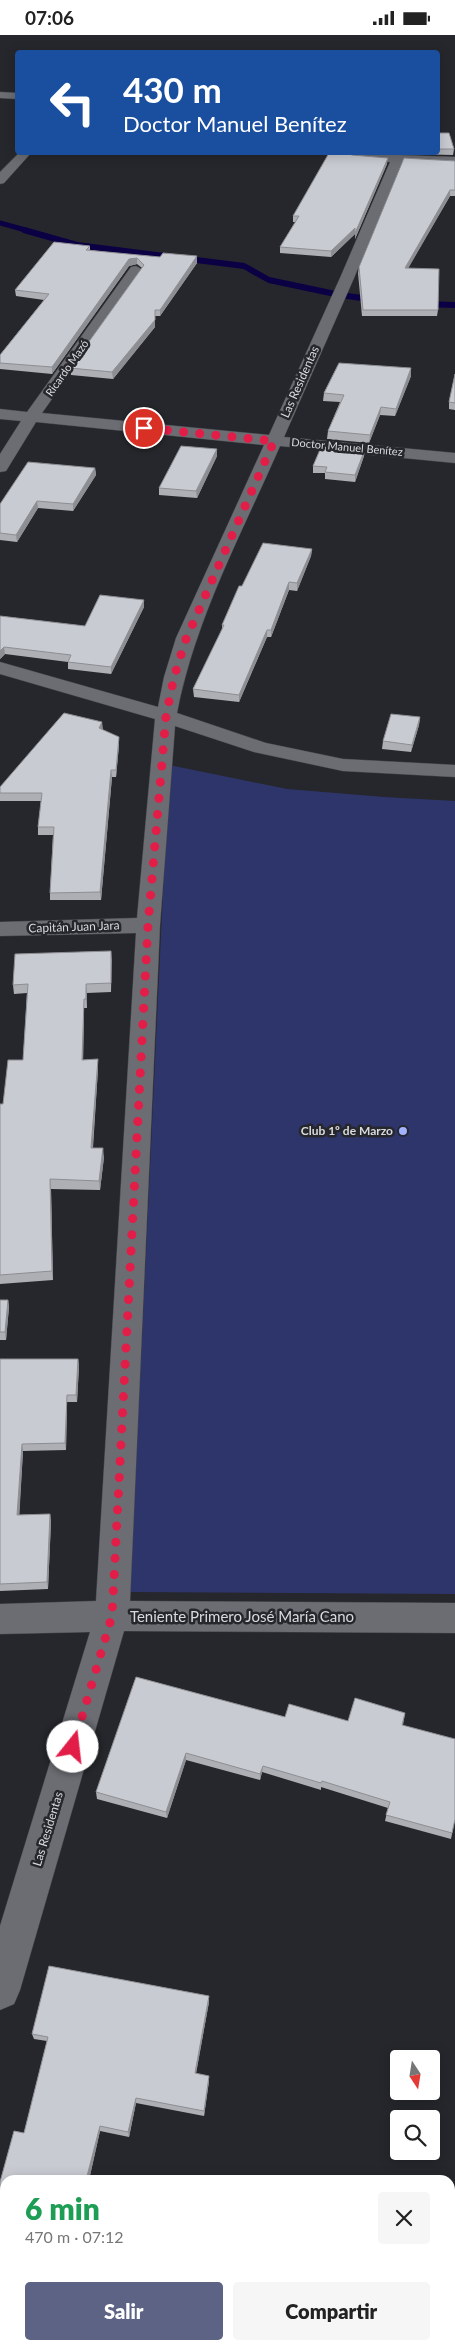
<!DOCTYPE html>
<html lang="es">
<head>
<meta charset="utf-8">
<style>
	:root { --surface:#fff; --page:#f6f6f6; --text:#222; --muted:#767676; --accent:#5c6385 }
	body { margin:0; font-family:Lato,sans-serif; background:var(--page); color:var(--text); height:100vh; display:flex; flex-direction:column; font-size:19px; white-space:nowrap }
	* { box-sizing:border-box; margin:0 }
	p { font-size:16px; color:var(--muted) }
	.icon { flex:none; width:28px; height:28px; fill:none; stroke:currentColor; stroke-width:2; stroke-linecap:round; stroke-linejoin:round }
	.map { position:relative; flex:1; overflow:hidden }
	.details { position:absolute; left:0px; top:2140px; width:455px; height:175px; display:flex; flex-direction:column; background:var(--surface); border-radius:15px 15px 0 0; box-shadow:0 2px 12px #0003 }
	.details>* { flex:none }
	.top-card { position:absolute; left:15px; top:15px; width:425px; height:105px; border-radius:5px; box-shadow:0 2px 12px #0003; background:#1a4fa0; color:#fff; overflow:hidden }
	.needle { width:32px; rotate:168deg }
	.tools { position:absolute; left:390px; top:2015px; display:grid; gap:10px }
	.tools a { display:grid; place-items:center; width:50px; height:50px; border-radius:5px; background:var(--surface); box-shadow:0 2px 12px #0003; font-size:25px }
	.pin { position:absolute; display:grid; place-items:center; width:42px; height:42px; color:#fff; margin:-21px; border:2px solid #fff; border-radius:50%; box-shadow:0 1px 5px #0007 }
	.me { position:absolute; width:55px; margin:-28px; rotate:16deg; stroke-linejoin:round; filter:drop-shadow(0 0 4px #0008) }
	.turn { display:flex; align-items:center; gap:18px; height:105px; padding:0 25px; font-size:22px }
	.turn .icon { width:65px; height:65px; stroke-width:2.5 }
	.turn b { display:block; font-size:35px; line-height:42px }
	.round { display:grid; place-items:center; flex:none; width:52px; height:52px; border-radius:5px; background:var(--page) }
	.overview { display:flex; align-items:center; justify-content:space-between; height:85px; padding:0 25px }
	h1 { font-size:30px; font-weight:800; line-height:38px; color:#1e9e55 }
	.action { display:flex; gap:10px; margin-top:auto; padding:10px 25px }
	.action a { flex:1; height:58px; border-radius:5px; background:var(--accent); color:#fff; font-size:20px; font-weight:800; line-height:58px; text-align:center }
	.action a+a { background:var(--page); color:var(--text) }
	.status { display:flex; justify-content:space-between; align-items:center; height:35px; padding:0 25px; background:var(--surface); direction:ltr }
	.status svg { height:14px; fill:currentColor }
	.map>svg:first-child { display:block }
	.green { fill:#2e356b }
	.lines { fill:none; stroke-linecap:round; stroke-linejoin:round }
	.stream-far1 { stroke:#0b0044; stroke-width:5 }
	.stream { stroke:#0b0044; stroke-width:6 }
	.minor-casing { stroke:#444549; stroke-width:1 }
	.minor { fill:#6b6d73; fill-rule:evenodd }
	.wall { fill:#adafb5 }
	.shaded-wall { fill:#8d8e93 }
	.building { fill:#c9cbd2; stroke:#8d8e93 }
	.route { stroke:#e11d48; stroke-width:9; stroke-dasharray:0 16.2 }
	.poi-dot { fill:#a3b2fd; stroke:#26272c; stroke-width:2 }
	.labels { text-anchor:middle; stroke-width:5; stroke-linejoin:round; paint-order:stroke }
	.far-street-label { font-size:11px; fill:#d9dadd; stroke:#26272c }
	.street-label { font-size:12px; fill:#d9dadd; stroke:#26272c }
	.poi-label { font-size:12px; font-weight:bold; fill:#d9dadd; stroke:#26272c; text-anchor:end }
	.near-street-label { font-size:15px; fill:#d9dadd; stroke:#26272c }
</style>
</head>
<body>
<div class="status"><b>07:06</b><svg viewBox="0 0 49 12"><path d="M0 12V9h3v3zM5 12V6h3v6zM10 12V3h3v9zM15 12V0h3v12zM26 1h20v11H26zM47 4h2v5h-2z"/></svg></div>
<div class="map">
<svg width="455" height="2315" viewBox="0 0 455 2315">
	<rect width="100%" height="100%" fill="#26272c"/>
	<path class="green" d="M169,730L287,754L384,762L455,766V1559L130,1557Z"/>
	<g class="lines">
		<path class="stream-far1" d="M0,188L29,196"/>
		<path class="stream" d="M24,195L77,210L244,231L269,245L340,260L376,265
			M424,269L455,270"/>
		<defs>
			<path id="minor" d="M0,57L18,58V64L0,63Z
				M19,118H31L4,148L0,149V137Z
				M343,118L455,122V130L402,127L354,243L284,402L455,418V428L280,411C242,498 195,584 177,678L266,708L343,724L455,730V742L343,736L254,717L175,691L160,890L130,1566L455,1568V1598L124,1596L20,1955L14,1969L0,1975V1891L90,1597L0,1599V1569L96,1566L136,898L0,901V887L137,883L155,684L0,639V627L158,672L164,642L176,603L264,410L36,387L6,436L0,437V419L21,386L0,384V374L27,377L131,232L136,231L143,235L42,378L269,400L340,243L390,127C376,126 353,129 343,118Z"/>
		</defs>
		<use href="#minor" class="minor-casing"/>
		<use href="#minor" class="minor"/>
	</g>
	<path class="wall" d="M438,98L454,114L453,120L369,118H438Z
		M352,120L387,129L355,204V199L331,222L280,218V212L296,187H293V181Z
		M455,126V161H450L408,233L438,275L437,281H362L358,238L359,232Z
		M90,211V215L197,228L160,281H155V292L113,344L71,340L70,333L142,233L137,229L129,231L52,339L0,334V320L44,265L16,261L15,255Z
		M411,333V341L395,381L380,380L369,408L327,404L328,396L340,367L323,366L324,358Z
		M455,339V375L449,374V367Z
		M217,421L197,463L159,460V453Z
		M364,421L355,447L325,444V438H313V431Z
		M95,433L96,440L73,476L38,473L17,507L0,505V469Z
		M312,514L311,521L297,556L289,555L271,602H267L239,667L194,662L193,654L222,595V590L242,551Z
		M144,565V572L111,639L68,634V627L5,619L0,624V581L85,591Z
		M420,682L419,690L411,717L382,714L383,706Z
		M102,687V695L119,702V710L116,742H112L101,865H50V858L53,800H38V792L41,766H0V752Z
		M111,916V957L87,958V973H84L83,1025L98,1034L93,1113L104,1122L100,1155L51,1154L53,1245L0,1249V1069H3L23,1025L27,958L14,959L13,950Z
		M0,1265H8L9,1272L6,1305H0Z
		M0,1324H78L79,1331L77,1367H67L66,1415L23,1416L19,1480L50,1479L51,1487L48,1554L0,1556Z
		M136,1642L285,1682L348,1686L405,1678L403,1690L455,1784L451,1804L385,1786L388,1773L321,1752V1755L262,1737L260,1745L186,1725L167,1783L97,1764L96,1757Z
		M49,1931L209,1961V1967L196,2039L209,2041V2046L204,2081L136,2068L129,2102L100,2096L89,2145H5V2310H124L143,2315H0V2147L14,2096L24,2098L47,2006L34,2004L32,1999Z"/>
	<path class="shaded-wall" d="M388,123L387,129L355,204V198Z
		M450,155V161L405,239V233Z
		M355,193V199L331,222V216Z
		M197,221V228L160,281V275Z
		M137,223V229L129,231L52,339V332L129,224Z
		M155,275V292L113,344L112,337Z
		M411,333V341L395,381L396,374Z
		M381,372L380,380L369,408L370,400Z
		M217,414V421L197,463L196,456Z
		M365,414L364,421L355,447V440Z
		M95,433L96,440L73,476V469Z
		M37,466L38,473L17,507L16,500Z
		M312,514L311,521L297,556V548Z
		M289,547V555L271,602V595Z
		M144,565V572L111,639V632Z
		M267,595V602L239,667V660Z
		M4,612L5,619L0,624V616Z
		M420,682L419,690L411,717L412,710Z
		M102,687L103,694L100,701L99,693Z
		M119,702V710L116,742V735Z
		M111,735L112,742L101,865L100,857Z
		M111,916L112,925L111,957Z
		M86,949L87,958V973L86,964Z
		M84,964V973L83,1034L82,1025Z
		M98,1024V1034L92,1122L91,1113Z
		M103,1113L104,1122L100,1155L99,1146Z
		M50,1144L51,1154L53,1245L52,1236Z
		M8,1265L9,1272L6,1305L5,1297Z
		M78,1324L79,1331L77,1367L76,1360Z
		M67,1360V1367L66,1415L65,1408Z
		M22,1409L23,1416L19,1487L17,1480Z
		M50,1479L51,1487L48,1554L47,1547Z
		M186,1718V1725L167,1783L166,1777Z
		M263,1731L262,1737L260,1745V1739Z
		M209,1961V1967L195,2043V2038Z
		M209,2041V2046L204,2081V2076Z
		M136,2063V2068L129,2102L128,2097Z
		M100,2091V2096L89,2145H86Z"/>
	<path class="building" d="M438,98H449L454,114H438Z
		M329,118H348L352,120L388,123L355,198V193L331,216L280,212L299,181H293Z
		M404,123L455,126V155H450L405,233L439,234L438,275H363L359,232Z
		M54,207L90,211L86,215L160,222L163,218L197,221L160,275H155V285L112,337L70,333L144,230L137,223L129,224L52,332L0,328V320L49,259L15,255Z
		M339,328L411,333L396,374L381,372L370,400L328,396L344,360L324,358Z
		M455,339V368L449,367Z
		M322,410L365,414L355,440L325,437L327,432L313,431Z
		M181,411L217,414L196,456L159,453Z
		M28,427L95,433L73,469L37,466L16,500L0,498V469Z
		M263,508L312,514L297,548L289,547L271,595H267L239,660L193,654L224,590H222L239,551H242Z
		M100,560L144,565L111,632L68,627L71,620L4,612L0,616V581L85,591Z
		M64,678L102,687L99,693L119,702L116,735H111L100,857L50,858L54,792H38L42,758H0V752Z
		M391,679L420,682L412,710L383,706Z
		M111,916V948L86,949V964H84L82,1025L98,1024L91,1113H103L99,1146L50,1144L52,1236L0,1240V1069H3L8,1025H23L28,949L13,950L15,919Z
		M0,1265H8L5,1297H0Z
		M0,1324H78L76,1360H67L65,1408L22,1409L17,1480L50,1479L47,1547L0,1549Z
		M136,1642L285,1682L289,1669L348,1686L355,1663L405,1678L402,1690L455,1704V1784L452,1798L386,1780L390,1767L322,1746L321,1748L263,1731L260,1739L186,1718L166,1777L96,1757Z
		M49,1931L209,1961L195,2038L209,2041L204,2076L136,2063L128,2097L100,2091L86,2145H5V2310H124L143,2315H0V2147L14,2096L24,2098L48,2002L32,1999Z"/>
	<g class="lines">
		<path class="route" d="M73,1712L112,1581L148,890L166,681L174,642L186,604L274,406L144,393"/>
	</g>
	<circle class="poi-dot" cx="403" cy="1096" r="5"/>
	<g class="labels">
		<g class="far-street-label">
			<text transform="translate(67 333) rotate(-55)" y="4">Ricardo Mazó</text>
			<text transform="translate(347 412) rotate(5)" y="4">Doctor Manuel Benítez</text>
		</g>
		<g class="street-label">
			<text transform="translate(300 347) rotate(-66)" y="4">Las Residentas</text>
			<text transform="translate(74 892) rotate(-2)" y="4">Capitán Juan Jara</text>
			<text transform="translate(48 1794) rotate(-73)" y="4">Las Residentas</text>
		</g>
		<g class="poi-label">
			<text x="393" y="1100">Club 1º de Marzo</text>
		</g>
		<g class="near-street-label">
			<text x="242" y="1587">Teniente Primero José María Cano</text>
		</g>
	</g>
</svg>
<div class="tools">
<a><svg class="needle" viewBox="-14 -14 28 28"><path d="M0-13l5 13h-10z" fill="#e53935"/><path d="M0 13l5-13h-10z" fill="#767676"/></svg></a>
<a><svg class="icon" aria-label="search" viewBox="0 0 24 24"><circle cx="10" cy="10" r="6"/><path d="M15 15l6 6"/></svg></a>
</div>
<div class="pin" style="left:144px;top:393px;background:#d93025"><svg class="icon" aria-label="arrive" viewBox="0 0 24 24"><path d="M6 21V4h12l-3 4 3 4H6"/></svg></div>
<svg class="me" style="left:73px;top:1712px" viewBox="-20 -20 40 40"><circle r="19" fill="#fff"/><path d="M0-13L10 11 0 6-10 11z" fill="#e11d48"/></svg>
<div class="top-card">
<div class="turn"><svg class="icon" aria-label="left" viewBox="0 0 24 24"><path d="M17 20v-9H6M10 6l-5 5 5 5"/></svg><div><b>430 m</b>Doctor Manuel Benítez</div></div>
</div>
<section class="details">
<div class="overview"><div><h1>6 min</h1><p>470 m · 07:12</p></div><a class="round"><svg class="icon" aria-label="close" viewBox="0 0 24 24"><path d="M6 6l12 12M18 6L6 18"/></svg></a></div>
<div class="action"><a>Salir</a><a>Compartir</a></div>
</section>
</div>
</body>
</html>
